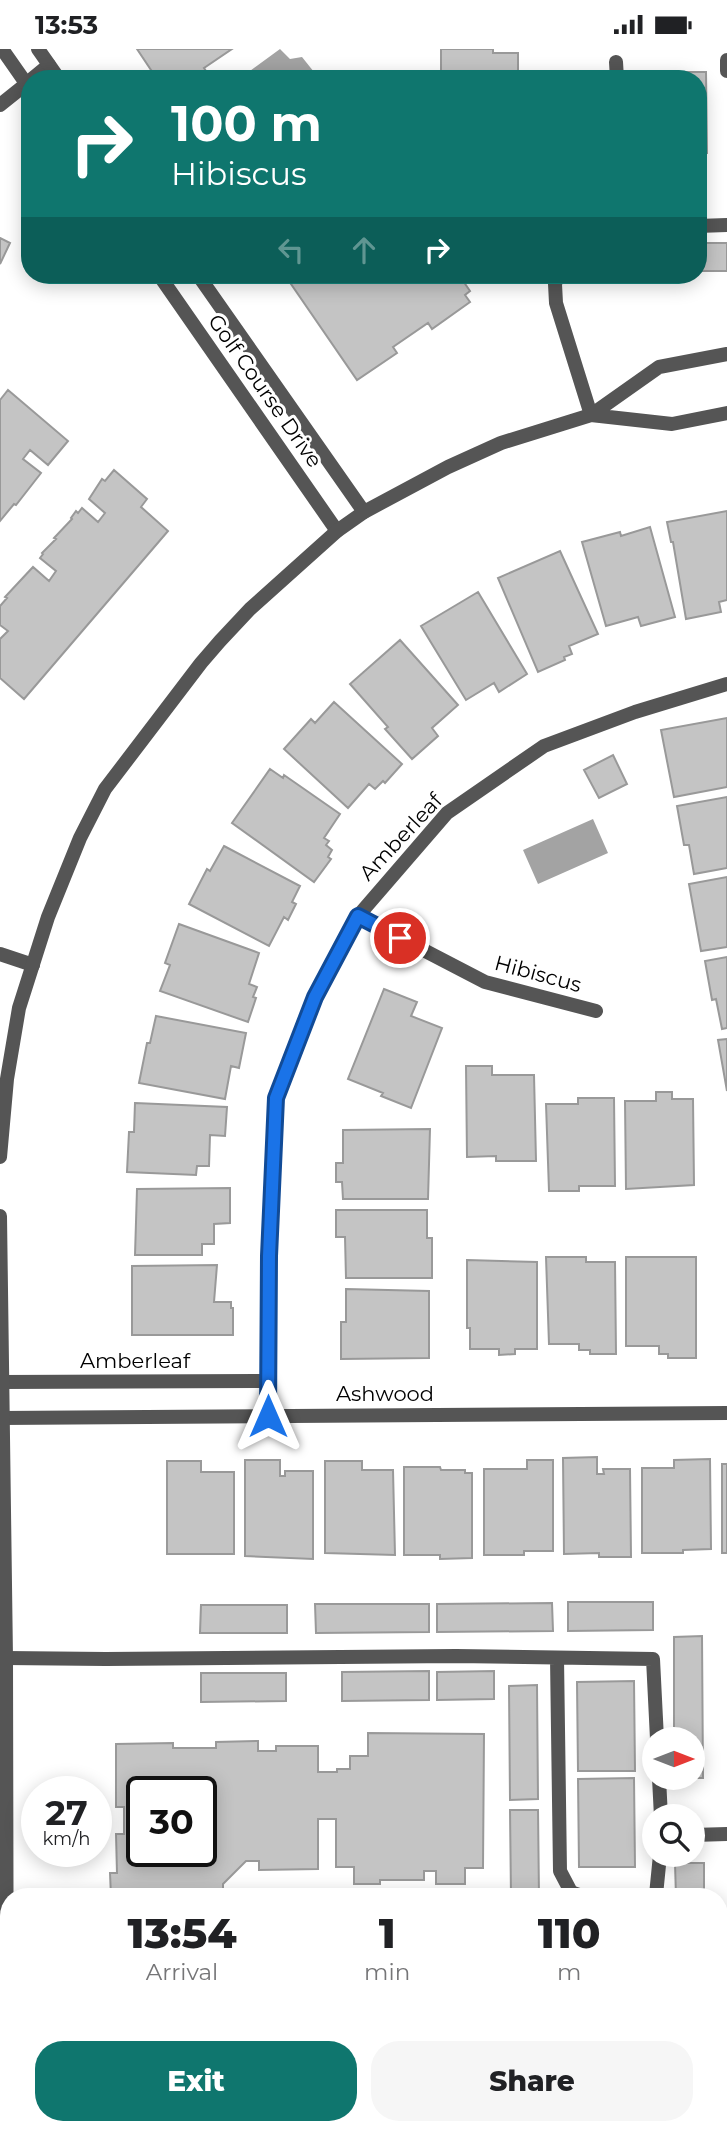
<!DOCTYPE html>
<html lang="en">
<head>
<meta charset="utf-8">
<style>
	:root { --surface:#fff; --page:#f6f6f6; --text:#202124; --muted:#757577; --accent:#0f766e }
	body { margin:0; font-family:Montserrat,sans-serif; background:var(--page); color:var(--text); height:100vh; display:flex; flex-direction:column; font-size:26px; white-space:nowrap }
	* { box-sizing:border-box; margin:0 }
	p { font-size:23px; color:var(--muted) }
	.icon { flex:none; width:38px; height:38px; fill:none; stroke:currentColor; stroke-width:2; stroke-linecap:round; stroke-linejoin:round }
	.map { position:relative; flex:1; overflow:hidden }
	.sheet { position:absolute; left:0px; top:1839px; width:728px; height:247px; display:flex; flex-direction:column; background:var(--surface); border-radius:28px 28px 0 0; box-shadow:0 4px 18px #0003 }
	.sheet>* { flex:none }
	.banner { position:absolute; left:21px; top:21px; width:686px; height:214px; border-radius:28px; box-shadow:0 4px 18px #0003; background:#0f766e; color:#fff; overflow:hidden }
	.needle { width:46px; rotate:90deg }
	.buttons { position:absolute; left:642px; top:1678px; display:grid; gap:14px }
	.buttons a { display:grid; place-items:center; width:63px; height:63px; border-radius:50%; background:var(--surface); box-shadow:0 4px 18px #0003; font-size:35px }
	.speed { position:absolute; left:21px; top:1727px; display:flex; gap:14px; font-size:35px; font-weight:700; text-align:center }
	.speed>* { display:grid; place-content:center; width:91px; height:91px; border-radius:50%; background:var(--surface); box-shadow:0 4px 18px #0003; line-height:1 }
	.speed small { font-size:18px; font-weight:400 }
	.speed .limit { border:4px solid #111; border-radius:10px; background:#fff; color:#111 }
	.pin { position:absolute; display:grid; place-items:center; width:60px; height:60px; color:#fff; margin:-30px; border:4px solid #fff; border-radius:50%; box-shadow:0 2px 7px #0007 }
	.me { position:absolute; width:77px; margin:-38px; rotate:0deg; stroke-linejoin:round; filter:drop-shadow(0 0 5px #0008) }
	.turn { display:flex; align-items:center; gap:24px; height:147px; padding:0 35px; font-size:32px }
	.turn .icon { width:91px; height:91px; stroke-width:2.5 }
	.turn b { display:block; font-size:49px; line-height:60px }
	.lanes { display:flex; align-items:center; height:66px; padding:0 35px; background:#0003; justify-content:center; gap:35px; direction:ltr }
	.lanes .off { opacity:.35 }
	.eta { display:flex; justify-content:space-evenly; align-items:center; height:119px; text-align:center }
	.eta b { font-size:42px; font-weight:800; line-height:49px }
	.primary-button { display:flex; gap:14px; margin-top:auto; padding:14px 35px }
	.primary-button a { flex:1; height:80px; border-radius:28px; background:var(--accent); color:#fff; font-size:28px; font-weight:800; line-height:80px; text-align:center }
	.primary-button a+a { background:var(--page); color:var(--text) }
	.status { display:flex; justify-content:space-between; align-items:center; height:49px; padding:0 35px; background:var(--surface); direction:ltr }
	.status svg { height:19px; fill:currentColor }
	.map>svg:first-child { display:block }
	.water { fill:#a3a3a3 }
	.building { fill:#c4c4c4; stroke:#999; stroke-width:2; fill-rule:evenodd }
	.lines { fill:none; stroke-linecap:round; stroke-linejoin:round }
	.service { stroke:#555; stroke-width:14 }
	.minor { stroke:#555; stroke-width:14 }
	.tertiary { stroke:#555; stroke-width:14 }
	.route-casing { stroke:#114b97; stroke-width:18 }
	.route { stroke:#1a73e8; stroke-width:12 }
	.labels { text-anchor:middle; stroke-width:6; stroke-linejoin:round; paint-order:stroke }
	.street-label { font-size:21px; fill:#000; stroke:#fff }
</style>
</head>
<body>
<div class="status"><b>13:53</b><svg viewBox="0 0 49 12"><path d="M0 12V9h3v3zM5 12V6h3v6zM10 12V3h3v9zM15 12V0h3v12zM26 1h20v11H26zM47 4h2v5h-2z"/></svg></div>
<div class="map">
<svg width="727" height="2085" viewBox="0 0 727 2085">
	<rect width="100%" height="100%" fill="#fff"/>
	<path class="water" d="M280,0L290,10L302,8L318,28L326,26L328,30H239Z
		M593,770L608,804L538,835L523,801Z"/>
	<path class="building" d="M137,0H232L204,19L210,28L208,30H157Z
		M441,0H493V4H518V30H441Z
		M678,23H706L707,104H698V30H678Z
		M0,189L10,194L0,215Z
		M698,194H727V222H698Z
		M305,226H459L470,242L465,246L470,253L432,280L428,274L393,298L397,304L357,331L291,235Z
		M8,341L68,392L48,416L30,401L23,410L41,424L16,456L14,455L0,472V351Z
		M114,421L147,450L141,458L168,482L24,650L0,629V590L8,582L0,576V557L7,549L5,548L33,518L49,532L56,522L40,509L43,505L42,504L56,490L54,489L72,470L71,469L76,462L78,464L82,459L98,473L105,464L89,450L102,430L105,432Z
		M727,462V551L719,553L721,563L686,570L673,493H671L667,473Z
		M650,478L675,568L641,577L638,568L606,577L582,493L620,483L621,487Z
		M560,502L598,585L569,597L572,605L564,608L565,611L538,623L498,529Z
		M478,543L527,625L499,643L494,634L466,651L421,577Z
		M400,591L458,656L432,679L438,687L412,710L385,680L388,678L350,635Z
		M334,653L402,715L385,734L383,732L375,740L369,735L348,759L284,700L311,670L315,674Z
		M727,669V738L674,748L661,681Z
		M613,706L627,735L599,749L584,721Z
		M270,720L283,729L284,726L340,765L324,789L329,792L326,796L332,801L328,808L331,810L314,833L232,774Z
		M727,748V819L694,825L689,796H684L677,757Z
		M224,797L300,837L292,853L296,855L288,871L284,868L269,897L189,855L207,820L210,822Z
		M727,828V898L701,902L689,835Z
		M179,875L259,904L249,935L257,938L253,948L256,949L248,973L160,942L170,916L165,914Z
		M727,908V979L722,980L716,950L712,951L705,912Z
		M384,940L417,953L411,967L442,979L411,1059L381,1047L383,1044L348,1030Z
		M156,967L246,984L239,1019L231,1017L225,1050L139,1034L147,994H150Z
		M727,990V1042L718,991Z
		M466,1017H492V1026H534L536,1112H496V1107L467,1108Z
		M656,1043H672V1050H693L694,1136L626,1140L625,1052H656Z
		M578,1049H614L615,1137H579V1142H549L546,1055H578Z
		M135,1054L227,1058L225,1087L210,1086L209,1117H197L196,1126L127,1123L129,1083H134Z
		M430,1080L428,1150H343L342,1133H336V1114H343V1081Z
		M230,1139V1174L214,1175V1195H202V1206H135L137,1140Z
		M336,1161H427V1189H432V1229H346L345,1188H336Z
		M546,1208H586V1213H615L616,1305H590V1301H579V1295H549Z
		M626,1208H696V1309H668V1305H659V1297H626Z
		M467,1211L537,1213V1300H515V1305L499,1306V1300H470V1279H467Z
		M217,1216L214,1253H231V1259H233V1286H132V1217Z
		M346,1240L429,1242V1309L341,1310V1273H346Z
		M597,1408V1425H604L603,1420H630L631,1508H599V1504L564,1505L563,1409Z
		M710,1410L711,1500L683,1501V1504H642V1419H674V1411Z
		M245,1411H280V1427H285V1422H313V1510L245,1507Z
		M527,1411H553V1502H524V1506H484V1420H527Z
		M167,1412H201V1423H234V1505H167Z
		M325,1412H362V1421H393L395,1506L325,1504Z
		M722,1415H727V1504H722Z
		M404,1418H440L441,1421H465V1424H472V1509L440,1510V1506H404Z
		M568,1553H653V1581L568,1582Z
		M552,1554L553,1582L437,1583V1555Z
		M315,1555H429V1583L316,1584Z
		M201,1556H287V1584H200Z
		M702,1587L703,1729H693V1690H674V1588Z
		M429,1622V1651L342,1652V1623Z
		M494,1622V1650L437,1651V1623Z
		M201,1624H286V1652L201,1653Z
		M634,1632L635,1722H578L577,1633Z
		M537,1636L538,1750L510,1751L509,1637Z
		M368,1684L484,1685L483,1819H465V1835H436V1822H424V1831H380V1835H354V1818H336V1770H318V1820L259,1821V1812H246L223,1835V1848H111L110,1824H117L116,1785H124V1758H116V1695L173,1694V1699H216V1693L258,1692V1702H276V1697H318V1723H337V1720H350V1707H368ZM142,1743H201V1802H142Z
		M634,1729L635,1818H579L578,1730Z
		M510,1761H538L539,1848H511Z
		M675,1814H704V1848H676Z
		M279,2077H296V2085H279Z"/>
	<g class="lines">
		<path class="service" d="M727,11V22
			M616,13L617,30
			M32,30L49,16
			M0,56L30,32
			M698,177L727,176
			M558,226L555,235L556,254L591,366
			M0,905L33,916
			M6,1609L106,1610L456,1607L653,1610L657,1690
			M557,1609L560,1822L571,1843L585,1848
			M659,1729L661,1768
			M693,1786L727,1785
			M651,1848L656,1846L660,1806"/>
		<path class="minor" d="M2,0L30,40
			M38,0L59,30
			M159,226L337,482
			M198,226L364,463
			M358,867L485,933L596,962
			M1,1333L268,1332
			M268,1367L269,1207L276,1049L315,948L358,867L447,764L544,697L635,663L727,635
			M1,1369L727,1364"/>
		<path class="tertiary" d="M591,366L672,375L727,364
			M0,1108L7,1030L19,959L48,868L80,789L105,740L201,614L220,592L250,560L337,482L364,463L448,418L501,394L591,366L659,318L727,305
			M0,1167L6,1609L7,2085"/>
	</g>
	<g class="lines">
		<defs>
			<path id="route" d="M268,1367L269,1207L276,1049L315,948L358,867L400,889"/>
		</defs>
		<use href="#route" class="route-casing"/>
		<use href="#route" class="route"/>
	</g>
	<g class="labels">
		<g class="street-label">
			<text transform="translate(265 342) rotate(55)" y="7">Golf Course Drive</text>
			<text transform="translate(401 788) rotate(-47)" y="7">Amberleaf</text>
			<text transform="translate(538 925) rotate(15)" y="7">Hibiscus</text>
			<text x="135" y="1319">Amberleaf</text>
			<text x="385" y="1352">Ashwood</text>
		</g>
	</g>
</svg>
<div class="buttons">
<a><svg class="needle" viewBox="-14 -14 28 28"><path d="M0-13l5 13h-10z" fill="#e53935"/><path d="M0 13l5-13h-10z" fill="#757577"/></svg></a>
<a><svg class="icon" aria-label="search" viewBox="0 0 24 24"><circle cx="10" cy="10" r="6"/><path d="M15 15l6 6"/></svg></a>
</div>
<div class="speed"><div>27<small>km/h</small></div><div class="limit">30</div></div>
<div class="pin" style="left:400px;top:889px;background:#d93025"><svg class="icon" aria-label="arrive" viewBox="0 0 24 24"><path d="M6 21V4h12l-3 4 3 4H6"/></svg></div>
<svg class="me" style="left:268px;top:1367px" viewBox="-20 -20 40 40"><path d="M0-17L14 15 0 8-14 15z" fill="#1a73e8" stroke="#fff" stroke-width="4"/></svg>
<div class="banner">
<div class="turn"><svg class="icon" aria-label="right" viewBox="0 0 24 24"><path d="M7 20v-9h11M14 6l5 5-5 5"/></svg><div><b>100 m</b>Hibiscus</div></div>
<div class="lanes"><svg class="icon off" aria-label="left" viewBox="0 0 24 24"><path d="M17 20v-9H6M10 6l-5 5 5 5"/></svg><svg class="icon off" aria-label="ahead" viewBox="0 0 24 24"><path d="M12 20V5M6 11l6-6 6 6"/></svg><svg class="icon" aria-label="right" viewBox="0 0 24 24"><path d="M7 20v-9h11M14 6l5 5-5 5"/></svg></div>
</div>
<section class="sheet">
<div class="eta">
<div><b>13:54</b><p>Arrival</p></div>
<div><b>1</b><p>min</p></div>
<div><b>110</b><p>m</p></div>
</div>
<div class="primary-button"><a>Exit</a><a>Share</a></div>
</section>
</div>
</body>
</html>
